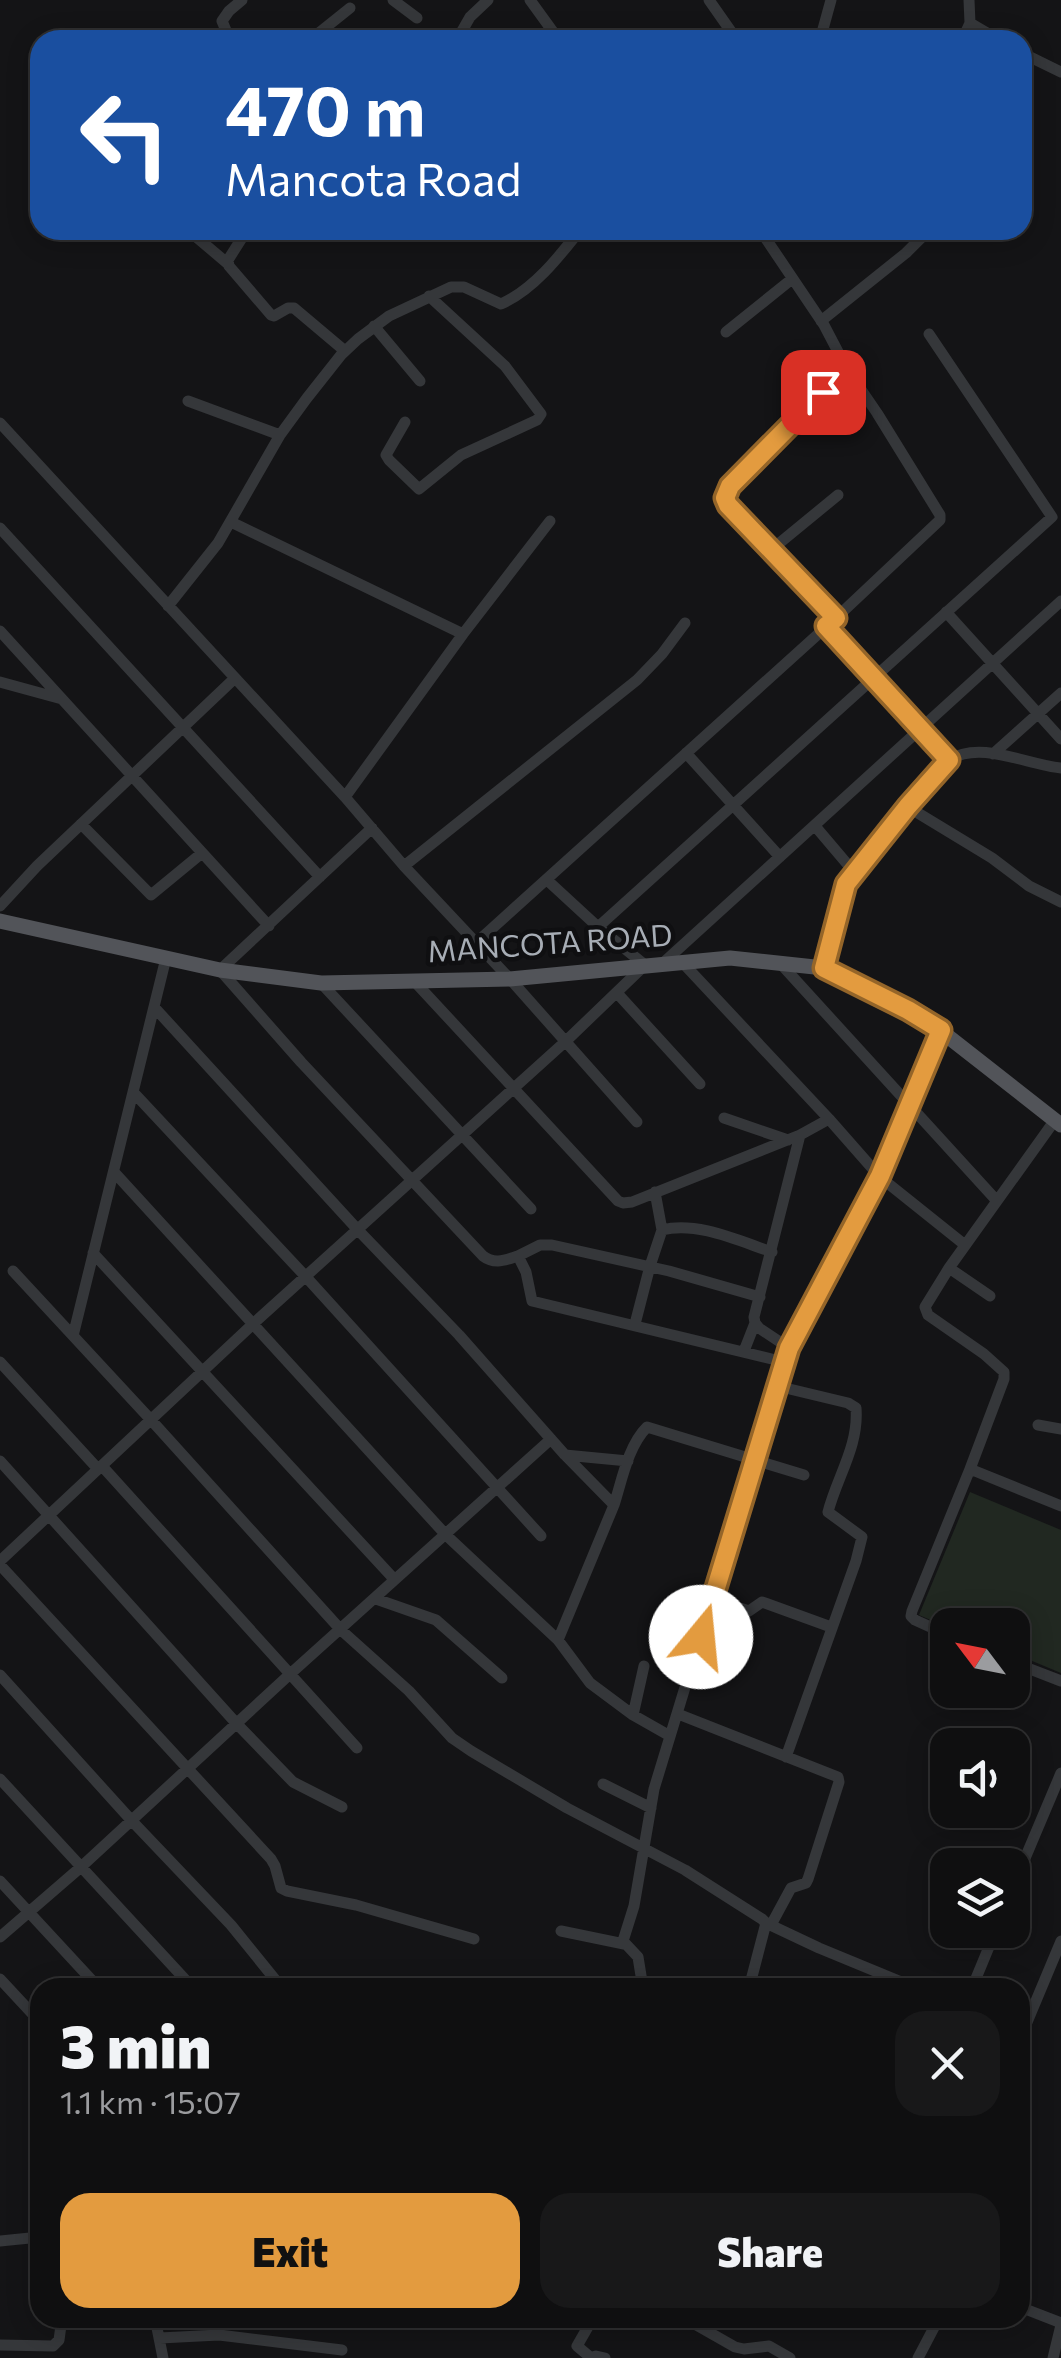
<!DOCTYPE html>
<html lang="en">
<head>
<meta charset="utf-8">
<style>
	:root { --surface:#0f0f10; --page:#181819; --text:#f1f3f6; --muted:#9b9c9f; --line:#2f2f30; --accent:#e39b3f }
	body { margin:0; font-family:Commissioner,sans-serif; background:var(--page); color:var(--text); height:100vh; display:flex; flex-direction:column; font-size:38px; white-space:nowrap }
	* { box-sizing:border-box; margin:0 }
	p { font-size:32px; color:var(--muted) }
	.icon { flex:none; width:55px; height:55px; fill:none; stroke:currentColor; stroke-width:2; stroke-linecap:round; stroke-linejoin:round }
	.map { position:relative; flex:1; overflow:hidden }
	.sheet { position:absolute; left:30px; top:1978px; width:1000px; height:350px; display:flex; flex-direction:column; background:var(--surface); border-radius:30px; box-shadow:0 5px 25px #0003,0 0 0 2px var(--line) }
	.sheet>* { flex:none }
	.guide { position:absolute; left:30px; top:30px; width:1002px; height:210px; border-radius:30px; box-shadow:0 5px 25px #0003,0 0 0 2px var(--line); background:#1a4fa0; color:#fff; overflow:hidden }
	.needle { width:65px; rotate:302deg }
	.fabs { position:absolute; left:930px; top:1608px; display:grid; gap:20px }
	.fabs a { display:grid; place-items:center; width:100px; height:100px; border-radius:20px; background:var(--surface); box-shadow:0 5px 25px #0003,0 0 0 2px var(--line); font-size:50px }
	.pin { position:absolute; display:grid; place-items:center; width:85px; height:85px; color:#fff; margin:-42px; border-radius:20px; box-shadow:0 5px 15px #0006 }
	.me { position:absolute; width:110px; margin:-55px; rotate:17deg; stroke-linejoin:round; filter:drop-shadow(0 0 8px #0008) }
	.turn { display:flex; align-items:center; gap:35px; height:210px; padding:0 30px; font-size:45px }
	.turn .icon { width:130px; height:130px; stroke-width:2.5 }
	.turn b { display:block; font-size:70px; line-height:85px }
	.round { display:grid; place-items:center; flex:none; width:105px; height:105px; border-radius:30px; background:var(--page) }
	.summary { display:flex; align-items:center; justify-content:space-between; height:170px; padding:0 30px }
	h1 { font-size:60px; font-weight:800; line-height:75px }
	.action { display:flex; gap:20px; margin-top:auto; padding:20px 30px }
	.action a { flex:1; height:115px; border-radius:30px; background:var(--accent); color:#111; font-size:40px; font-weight:800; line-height:115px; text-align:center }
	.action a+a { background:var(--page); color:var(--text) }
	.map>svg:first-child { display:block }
	.green { fill:#212821 }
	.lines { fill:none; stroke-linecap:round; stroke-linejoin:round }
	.minor { stroke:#35373a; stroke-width:11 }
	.major { stroke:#525459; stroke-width:15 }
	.route-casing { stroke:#946529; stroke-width:25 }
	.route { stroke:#e39b3f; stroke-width:18 }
	.labels { text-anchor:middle; stroke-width:9; stroke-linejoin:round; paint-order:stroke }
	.street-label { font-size:30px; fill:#a7adb5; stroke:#0f0f11 }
</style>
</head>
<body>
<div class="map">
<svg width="1061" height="2358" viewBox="0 0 1061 2358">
	<rect width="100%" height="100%" fill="#141416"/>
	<path class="green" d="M970,1492L1061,1530V1673L1013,1653L1012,1625H948L947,1627L919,1615Z"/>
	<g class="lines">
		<path class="minor" d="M393,0L417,18
			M530,0L559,40
			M709,0L737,40
			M970,23L999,40
			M462,31L470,17L488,0
			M230,40L222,21L229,11L242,0
			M310,40L350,8
			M820,40L831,0
			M962,40L970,23L969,0
			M1022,53L1061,72
			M188,230L227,263
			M247,230L228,260L229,266L271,315L274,316L288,308H294L345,351
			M821,321L906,253L929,230
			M374,326L420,381
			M726,332L792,279
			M188,401L280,435
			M405,422L386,455L389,460L419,489L461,455L537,420L541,414L505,366L429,296
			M0,423L345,797L404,866L510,979L637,1122
			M231,522L463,634
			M0,528L320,877
			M771,550L838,495
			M168,606L218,543L280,435L307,398L341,355L358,339L389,316L451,287H464L501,304C533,290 559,257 580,230
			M946,612L1061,739
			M836,618L728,505L725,498L730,486L847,369
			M0,631L62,699
			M0,682L62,699L269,926
			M686,753L780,857
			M993,754L1061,693
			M949,760C981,740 1027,765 1061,768
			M345,797L463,634L550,521
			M908,807L992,858L1029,886L1061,902
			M81,824L151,895L202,853
			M815,826L854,872
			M372,828L220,970L301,1062L483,1256C495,1265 505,1260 518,1256L526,1272L532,1301L784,1362
			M404,866L637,680L662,654L685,623
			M0,906L37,866L235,678
			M598,927L1052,517L929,334
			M477,942L836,618L940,520V515L877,413L847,369L824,325L760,230
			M682,962L829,1119
			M663,963L1061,601
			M780,963L997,1201
			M824,968L846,884L928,781L949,760L827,626
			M415,982L618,1201L623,1203L632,1202L800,1135L829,1119L880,1177L965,1245
			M321,983L531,1209
			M617,993L700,1084
			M154,1007L358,1230L459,1335L565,1455L614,1505L558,1640
			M134,1093L307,1278L541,1536
			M724,1118L788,1140
			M114,1172L446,1535L558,1640L590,1683L633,1715L670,1736
			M655,1192L662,1230
			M93,1253L394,1579
			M518,1256L540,1245H552L669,1271L760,1297
			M949,1268L990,1296
			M13,1271L152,1421L341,1630L409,1691L452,1738L471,1751L567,1808L685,1870L762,1919L766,1923L749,1988
			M635,1324L650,1266L662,1230C697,1221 739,1241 772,1252
			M73,1336L166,958
			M789,1348L759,1328L755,1323L754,1317L800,1135
			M744,1351L755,1323
			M0,1362L98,1469
			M777,1386L848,1403L856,1408C859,1446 837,1477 828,1512L862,1537L856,1561L786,1757
			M1038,1425L1061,1429
			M565,1455L628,1461
			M0,1461L236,1723L293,1782L342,1807
			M102,1466L357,1748
			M970,1469L1004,1379V1372L984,1354L928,1315L925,1307L949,1268L1055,1120
			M614,1505C622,1480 628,1446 647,1427L804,1475
			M0,1561L254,1323L566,1041L645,965L598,927L547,880
			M0,1565L271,1859L275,1866L281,1888L287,1891L356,1905L474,1939
			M376,1599L436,1620L502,1678
			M712,1599L749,1611L762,1602L765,1603L831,1627
			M948,1635L915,1620L911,1616L912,1611L970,1469L1061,1506
			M1012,1662L1061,1681
			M0,1675L132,1821L231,1925L282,1988
			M678,1714L838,1777L839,1782L808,1879L806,1883L791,1888L771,1925
			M633,1715L644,1666
			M0,1779L193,1988
			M603,1784L651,1808
			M0,1881L99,1988
			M1012,1889L1061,1773
			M766,1923L819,1948L916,1988
			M561,1931L624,1944
			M0,1937L81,1867L289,1675L551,1439
			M0,1979L40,2022
			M643,1988L638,1957L623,1941L634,1906L654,1789L786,1356L880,1177L941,1031
			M972,1988L996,1930
			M1020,2039L1061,1941
			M0,2241L40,2237
			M1020,2307L1061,2323
			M155,2318L163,2358
			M684,2318L735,2347L744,2349L769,2346L790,2358
			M160,2338L219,2335L342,2350
			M0,2345L53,2346L59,2340L62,2318
			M590,2357L577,2346L593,2318
			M589,2358L596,2356L605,2358
			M918,2358L939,2318
			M1053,2358L1061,2325"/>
		<path class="major" d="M0,921L220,970L321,983L510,979L730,958L824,968L909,1010L941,1031L1061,1125"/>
	</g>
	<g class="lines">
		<defs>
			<path id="route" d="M701,1637L789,1348L880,1176L941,1030L908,1010L824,968L846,884L908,806L949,760L826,626L836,618L728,505L725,498L730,486L823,392"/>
		</defs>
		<use href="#route" class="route-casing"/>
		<use href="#route" class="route"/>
	</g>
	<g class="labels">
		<g class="street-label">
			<text transform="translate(550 944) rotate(-4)" y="10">MANCOTA ROAD</text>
		</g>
	</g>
</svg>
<div class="fabs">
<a><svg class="needle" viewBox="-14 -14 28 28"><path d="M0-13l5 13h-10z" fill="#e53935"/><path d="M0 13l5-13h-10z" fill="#9b9c9f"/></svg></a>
<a><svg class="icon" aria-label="sound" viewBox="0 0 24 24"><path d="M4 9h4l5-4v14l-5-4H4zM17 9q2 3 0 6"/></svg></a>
<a><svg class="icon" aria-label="layers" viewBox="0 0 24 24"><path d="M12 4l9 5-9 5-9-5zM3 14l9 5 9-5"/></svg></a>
</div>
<div class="pin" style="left:823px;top:392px;background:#d93025"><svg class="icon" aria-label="arrive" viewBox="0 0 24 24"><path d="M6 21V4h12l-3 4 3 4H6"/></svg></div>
<svg class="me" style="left:701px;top:1637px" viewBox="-20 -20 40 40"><circle r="19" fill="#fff"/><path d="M0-13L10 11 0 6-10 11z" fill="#e39b3f"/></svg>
<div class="guide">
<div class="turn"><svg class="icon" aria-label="left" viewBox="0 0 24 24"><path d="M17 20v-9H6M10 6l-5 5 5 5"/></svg><div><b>470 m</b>Mancota Road</div></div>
</div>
<section class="sheet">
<div class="summary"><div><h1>3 min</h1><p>1.1 km · 15:07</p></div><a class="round"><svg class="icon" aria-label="close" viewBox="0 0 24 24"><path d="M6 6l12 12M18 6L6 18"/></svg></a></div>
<div class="action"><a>Exit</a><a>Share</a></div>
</section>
</div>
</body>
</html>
